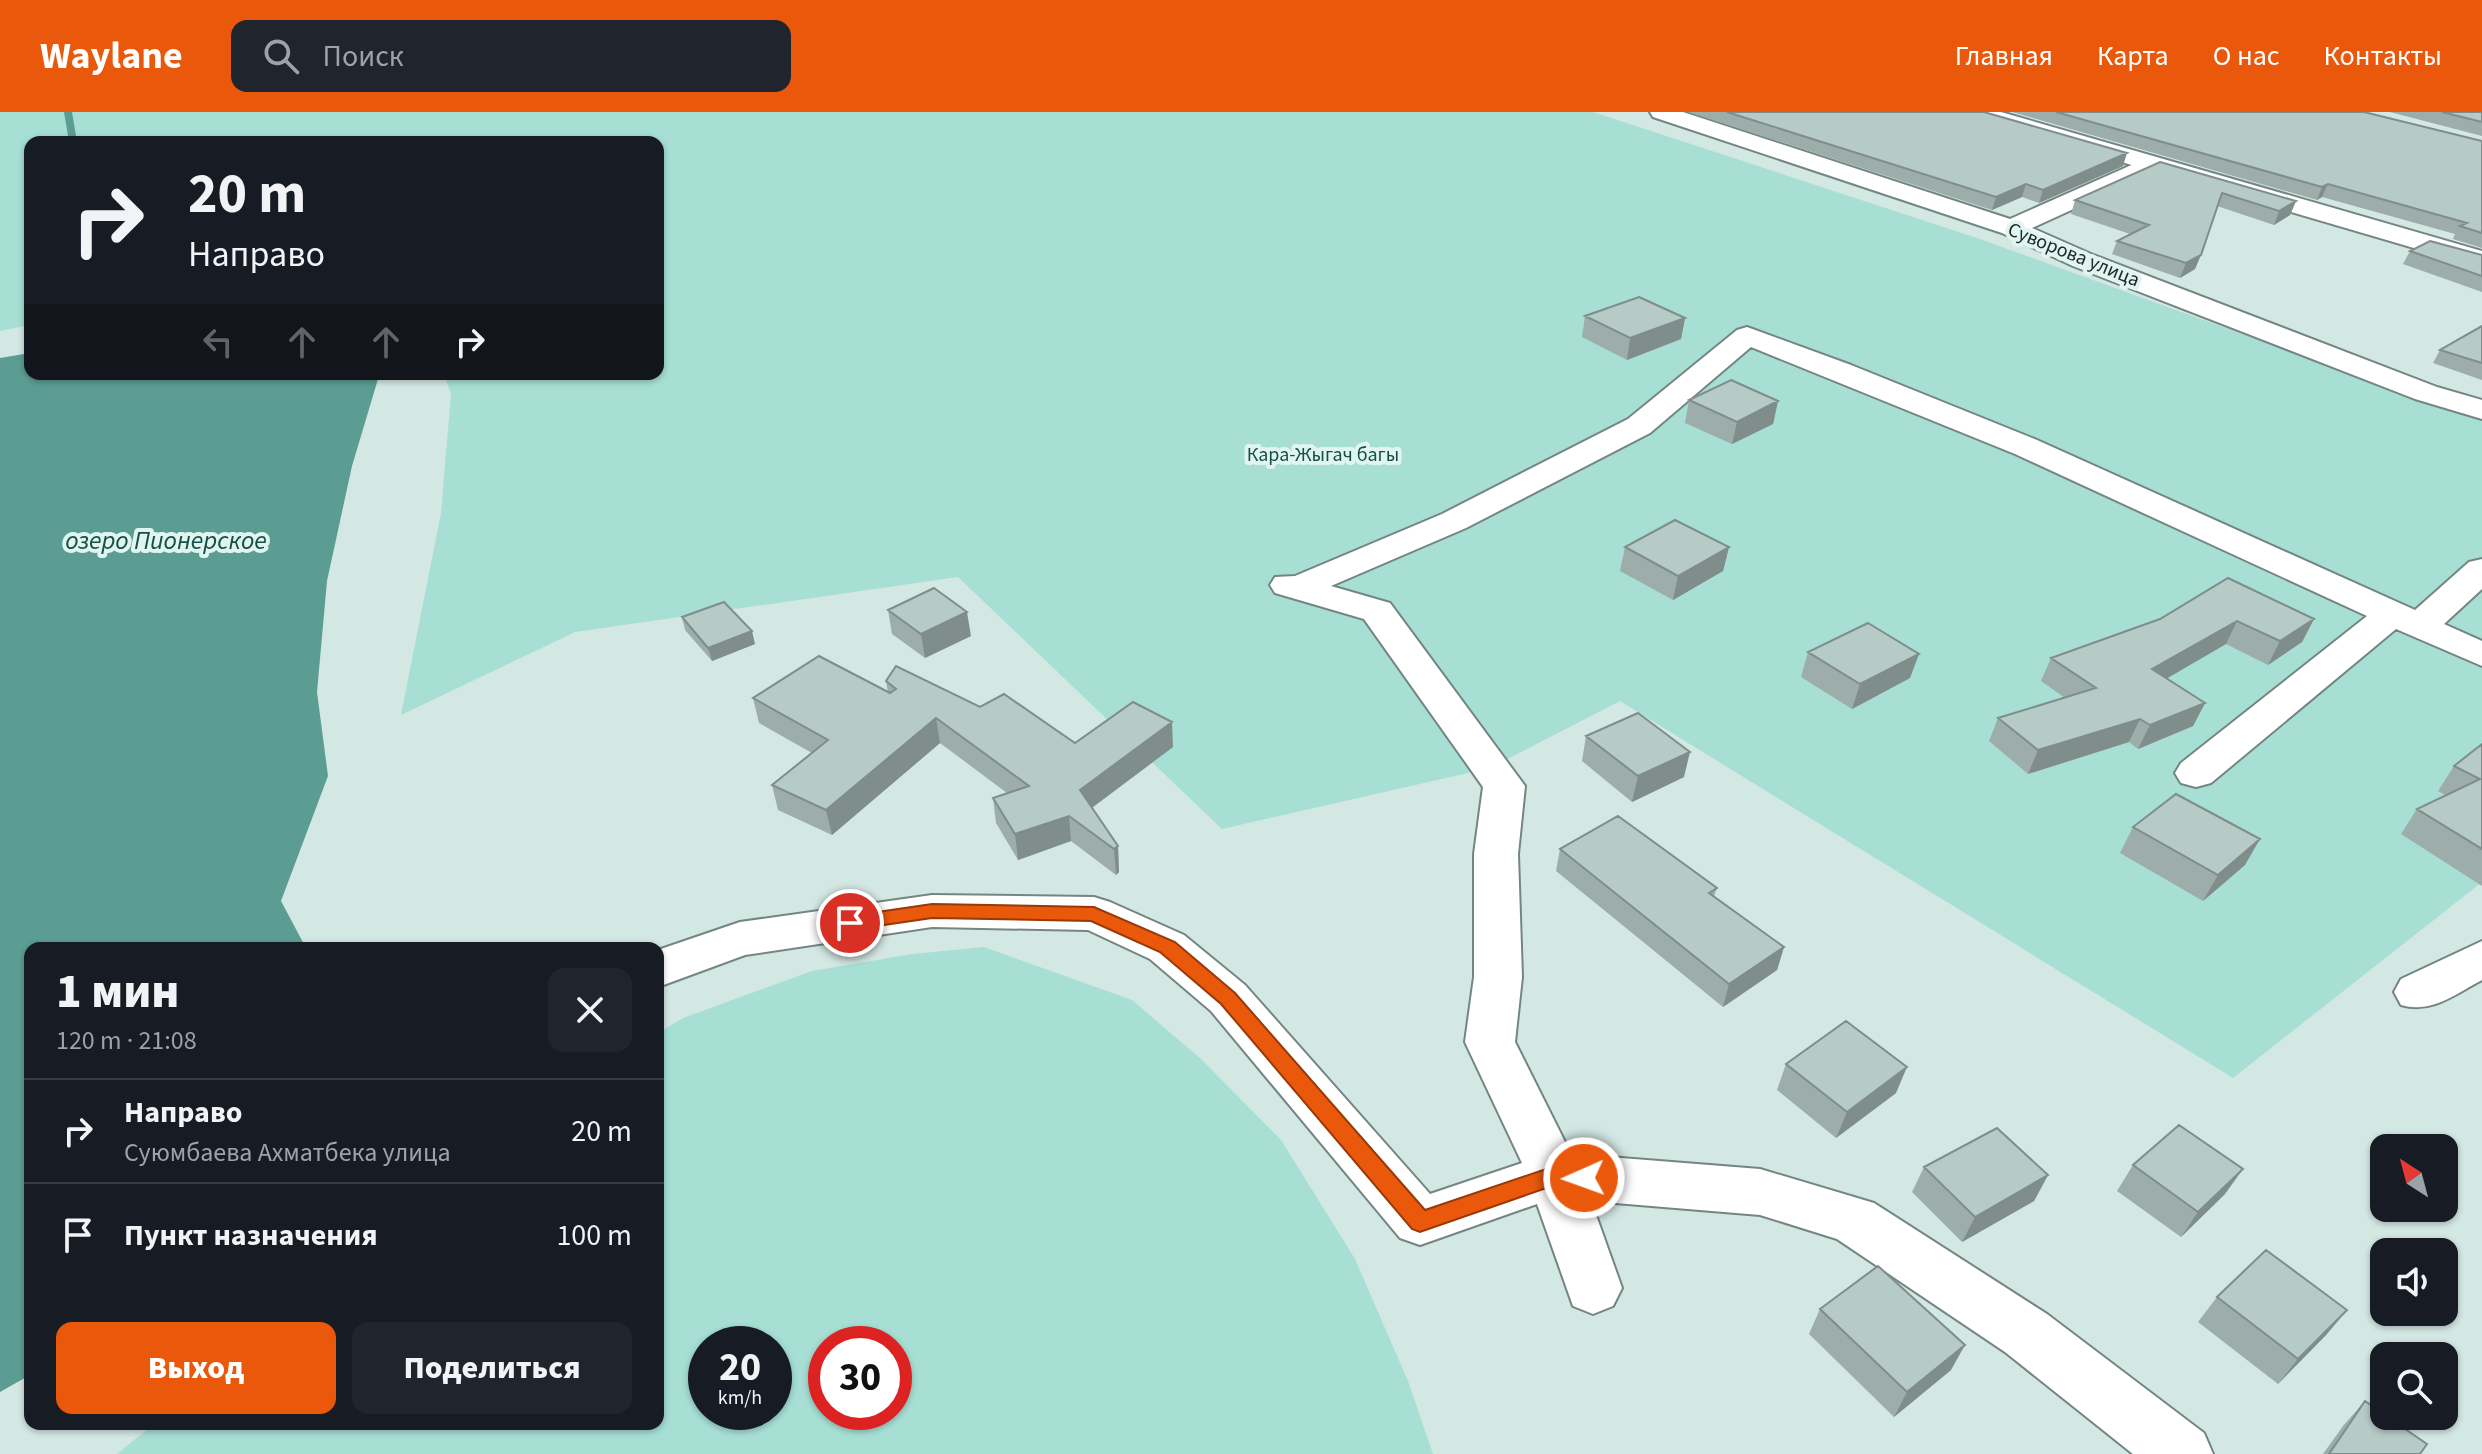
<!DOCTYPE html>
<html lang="ru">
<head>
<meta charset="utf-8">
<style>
	:root { --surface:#171b24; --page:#20242c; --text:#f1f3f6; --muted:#9ea1a6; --line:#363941; --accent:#ea580c }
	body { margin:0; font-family:"Source Sans 3",sans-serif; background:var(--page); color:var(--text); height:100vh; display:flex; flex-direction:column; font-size:30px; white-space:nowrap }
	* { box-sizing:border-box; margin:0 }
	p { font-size:26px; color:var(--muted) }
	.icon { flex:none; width:44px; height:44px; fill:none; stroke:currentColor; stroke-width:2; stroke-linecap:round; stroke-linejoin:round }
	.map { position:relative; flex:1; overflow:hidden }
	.side { position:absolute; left:24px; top:830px; width:640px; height:488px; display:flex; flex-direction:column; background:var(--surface); border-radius:16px; box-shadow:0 2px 6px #0004 }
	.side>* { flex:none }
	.top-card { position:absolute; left:24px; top:24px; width:640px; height:244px; border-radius:16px; box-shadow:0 2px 6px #0004; background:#171b24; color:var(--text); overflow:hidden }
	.needle { width:52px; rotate:324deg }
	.buttons { position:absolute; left:2370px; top:1022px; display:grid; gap:16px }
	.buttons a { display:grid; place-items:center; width:88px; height:88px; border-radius:16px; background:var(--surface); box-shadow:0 2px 6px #0004; font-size:40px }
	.speed { position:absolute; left:688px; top:1214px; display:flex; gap:16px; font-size:40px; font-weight:700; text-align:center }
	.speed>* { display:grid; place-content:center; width:104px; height:104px; border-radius:50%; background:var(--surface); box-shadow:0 2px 6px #0004; line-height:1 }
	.speed small { font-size:20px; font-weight:400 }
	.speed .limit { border:12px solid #d22; background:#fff; color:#111 }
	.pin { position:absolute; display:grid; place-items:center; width:68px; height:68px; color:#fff; margin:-34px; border:4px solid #fff; border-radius:50%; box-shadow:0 2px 8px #0007 }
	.me { position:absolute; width:88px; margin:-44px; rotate:268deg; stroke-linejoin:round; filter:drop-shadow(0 0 6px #0008) }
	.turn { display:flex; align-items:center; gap:28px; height:168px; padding:0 32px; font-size:36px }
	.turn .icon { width:104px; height:104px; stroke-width:2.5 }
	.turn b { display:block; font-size:56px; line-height:68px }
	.lanes { display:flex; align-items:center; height:76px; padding:0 32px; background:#0003; justify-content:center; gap:40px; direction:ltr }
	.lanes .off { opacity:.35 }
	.round { display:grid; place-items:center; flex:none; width:84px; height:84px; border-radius:16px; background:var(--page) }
	.summary { display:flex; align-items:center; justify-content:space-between; height:136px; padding:0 32px }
	h1 { font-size:48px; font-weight:800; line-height:60px }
	.button { display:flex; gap:16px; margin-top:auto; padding:16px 32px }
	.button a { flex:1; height:92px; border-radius:16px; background:var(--accent); color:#fff; font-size:32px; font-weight:800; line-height:92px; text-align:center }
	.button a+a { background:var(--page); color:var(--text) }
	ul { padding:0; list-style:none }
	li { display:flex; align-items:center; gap:24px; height:104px; padding:0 32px; border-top:2px solid var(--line) }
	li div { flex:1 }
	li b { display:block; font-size:30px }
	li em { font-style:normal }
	header { display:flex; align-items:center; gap:48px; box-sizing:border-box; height:112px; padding:0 40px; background:var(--accent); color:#fff }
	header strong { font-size:38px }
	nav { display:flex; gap:44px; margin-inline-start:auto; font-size:28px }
	.search { width:560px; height:72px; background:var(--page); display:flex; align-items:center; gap:20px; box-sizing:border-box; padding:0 28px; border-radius:16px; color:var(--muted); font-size:30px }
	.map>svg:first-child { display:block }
	.green { fill:#a7dfd5; fill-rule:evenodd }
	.water { fill:#5c9d93 }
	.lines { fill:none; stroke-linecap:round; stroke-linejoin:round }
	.stream { fill:#5c9d93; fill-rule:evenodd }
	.minor-casing { stroke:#748683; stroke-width:4 }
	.tertiary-casing { stroke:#748683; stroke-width:4 }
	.minor { fill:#fff; fill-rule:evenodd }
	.tertiary { fill:#fff; fill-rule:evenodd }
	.wall { fill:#9daeaa }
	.shaded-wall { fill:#7f8d8b }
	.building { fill:#b6cac6; stroke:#7f8d8b; stroke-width:2 }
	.route { fill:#ea580c; stroke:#983908; stroke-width:2 }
	.labels { text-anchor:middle; stroke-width:8; stroke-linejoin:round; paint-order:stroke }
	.far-street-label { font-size:20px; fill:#222a28; stroke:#e0f4f0 }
	.far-park-label { font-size:20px; fill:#164f48; stroke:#e0f4f0 }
	.water-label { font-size:26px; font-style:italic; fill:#164f48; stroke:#e0f4f0 }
</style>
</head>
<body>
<header>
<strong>Waylane</strong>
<div class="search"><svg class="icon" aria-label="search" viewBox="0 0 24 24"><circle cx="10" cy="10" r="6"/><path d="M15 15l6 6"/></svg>Поиск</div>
<nav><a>Главная</a><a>Карта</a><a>О нас</a><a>Контакты</a></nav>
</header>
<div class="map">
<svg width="2482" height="1342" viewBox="0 0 2482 1342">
	<rect width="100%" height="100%" fill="#d3e7e3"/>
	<path class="green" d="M0,0H1593L1980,127L2482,309V770L2233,966L1620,589L1490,656L1222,717L958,465L575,520L401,603L441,401L451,282L444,262H658V30H30V213L0,219Z
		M984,835L1132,888L1201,947L1281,1028L1355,1147L1408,1269L1433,1342H117L154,1312H658V921L683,906L812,859L913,842ZM706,1232H774V1300H706ZM826,1232H894V1300H826Z"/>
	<path class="water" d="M30,241V262H372L378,267L352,354L327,469L317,580L328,664L281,789L306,836H30V1263L0,1280V246Z"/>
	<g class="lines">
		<path class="stream" d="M64,0H72L77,30H69Z"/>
		<defs>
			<path id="minor" d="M1650,0H1683L2010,107L2145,47H2161L2165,52L2161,57L2032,116L2091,142L2437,275L2482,288V307L2415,287L2073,154L2002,121L1653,5Z
				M1747,215L1851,253L2037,328L2415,498L2469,450L2482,447V477L2444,512L2482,529V554L2396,517L2211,671L2196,675L2181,671L2175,661L2181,651L2367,504L2015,342L1751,235L1650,321L1466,416L1331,474L1390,491L1525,674L1518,742L1522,865L1515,930L1571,1042L1760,1057L1874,1091L2047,1202L2204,1321L2213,1342H2133L2005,1240L1837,1127L1760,1103L1591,1089L1622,1176L1613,1194L1593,1202L1573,1194L1537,1092L1420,1133L1400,1126L1211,899L1150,847L1088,818L932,815L745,843L658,875V838L740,810L932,783L1094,785L1110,790L1184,823L1245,873L1430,1082L1522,1051L1465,930L1474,865V742L1483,675L1364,507L1275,481L1270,473L1275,465L1295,464L1442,402L1628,307L1737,218Z
				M2482,829V868C2455,882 2432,902 2401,893L2394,880L2401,867Z"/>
			<path id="tertiary" d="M1965,0H2001L2482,139V156L1968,5Z"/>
		</defs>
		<use href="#minor" class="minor-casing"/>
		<use href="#tertiary" class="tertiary-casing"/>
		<use href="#minor" class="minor"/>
		<use href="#tertiary" class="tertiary"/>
	</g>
	<path class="wall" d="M1688,0H1984L2123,54L2039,91L2022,85L1992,98Z
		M2012,0H2364L2482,29V136L2453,127L2455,122L2322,85L2317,88Z
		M2390,0H2482V24Z
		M2160,50L2296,89L2290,103L2274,113L2217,94L2195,157L2180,166L2112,142L2117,129L2130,122L2071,102L2075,88Z
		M2410,139L2482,143V180L2403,152Z
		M1585,204L1685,206L1681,227L1627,248L1582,225Z
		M2482,214V268L2433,251L2440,238Z
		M1689,288L1778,289L1773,312L1732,332L1685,311Z
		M1625,435H1729L1723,459L1673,488L1620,459Z
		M888,498L971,524L925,546L892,522Z
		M682,505L755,532L712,549L685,518Z
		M2160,507H2314L2302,530L2268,553L2226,532L2166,566L2205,591L2193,614L2138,637L2129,630L2028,662L1989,629L1998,606L2065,586L2041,569L2051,546Z
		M1808,540L1910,566L1852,597L1801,565Z
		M886,569L980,595L1075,631L1173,635L1092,696L1118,734L1119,760L1116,763L1071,729L1018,748L996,711L993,686L1007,681L940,631L832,723L778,698L772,673L812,641L759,611L753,586L888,581Z
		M1586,624L1684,665L1632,690L1582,649Z
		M2482,632V774L2401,722L2417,697L2445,683L2438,679L2454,654Z
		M2133,715L2245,753L2203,789L2120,741Z
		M1560,737L1717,776L1714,784L1784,835L1777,858L1723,895L1556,759Z
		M1786,952L1896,981L1836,1026L1777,978Z
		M2133,1053L2225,1082L2181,1125L2117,1079Z
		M1924,1055L2048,1063L2034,1089L1962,1130L1912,1080Z
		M2217,1185L2347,1198L2326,1223L2278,1272L2198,1210Z
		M1820,1197L1951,1258L1894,1305L1809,1222Z
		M2365,1289L2420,1342H2323L2343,1314Z"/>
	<path class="shaded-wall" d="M2127,41L2123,54L2039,91L2043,78Z
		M2026,72L2022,85L1992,98L1996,85Z
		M2328,72L2322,85L2317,88L2322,75Z
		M2296,89L2290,103L2274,113L2279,99Z
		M2201,143L2195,157L2180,166L2186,151Z
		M1685,206L1681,227L1627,248L1630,226Z
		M1778,289L1773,312L1732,332L1737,310Z
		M1729,435L1723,459L1673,488L1678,464Z
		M967,500L971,524L925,546L921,522Z
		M2314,507L2302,530L2268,553L2280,529Z
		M2237,509L2226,532L2142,581L2152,557Z
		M752,519L755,532L712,549L708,536Z
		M1919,542L1910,566L1852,597L1860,572Z
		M2205,591L2193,614L2138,637L2150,613Z
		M936,606L940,631L832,723L826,698Z
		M2140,607L2129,630L2028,662L2038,638Z
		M1172,610L1173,635L1082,703L1080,678Z
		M1690,640L1684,665L1632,690L1638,664Z
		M1069,704L1071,729L1018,748L1015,722Z
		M2260,727L2245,753L2203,789L2218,763Z
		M1118,734L1119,760L1116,763L1114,737Z
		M1784,835L1777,858L1723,895L1729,872Z
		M1907,955L1896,981L1836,1026L1847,1000Z
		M2243,1057L2225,1082L2181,1125L2198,1100Z
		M2048,1063L2034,1089L1962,1130L1975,1105Z
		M2347,1198L2326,1223L2278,1272L2298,1247Z
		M1965,1233L1951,1258L1894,1305L1907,1280Z"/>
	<path class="building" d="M1727,0H1984L2127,41L2043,78L2026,72L1996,85Z
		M2056,0H2364L2482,29V121L2460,114L2467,111L2328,72L2322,75Z
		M2442,0H2482V10Z
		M2160,50L2296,89L2279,99L2222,81L2201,143L2186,151L2117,129L2149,113L2075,88Z
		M2430,129L2482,143V164L2410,139Z
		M1639,185L1685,206L1630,226L1585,204Z
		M2482,214V251L2440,238Z
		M1731,268L1778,289L1737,310L1689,288Z
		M1675,408L1729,435L1678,464L1625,435Z
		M2228,466L2314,507L2280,529L2237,509L2152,557L2205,591L2150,613L2140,607L2038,638L1998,606L2096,576L2051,546L2160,507Z
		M934,476L967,500L921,522L888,498Z
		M724,490L752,519L708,536L682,505Z
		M1868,511L1919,542L1860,572L1808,540Z
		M819,544L890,581L896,577L886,569L896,554L980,595L1004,582L1075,631L1133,590L1172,610L1080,678L1118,734L1114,737L1069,704L1015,722L993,686L1029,674L936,606L826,698L772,673L828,628L753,586Z
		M1638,601L1690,640L1638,664L1586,624Z
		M2482,632V737L2417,697L2480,667L2454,654Z
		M2176,682L2260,727L2218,763L2133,715Z
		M1618,704L1717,776L1709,781L1784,835L1729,872L1560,737Z
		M1846,909L1907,955L1847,1000L1786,952Z
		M2179,1013L2243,1057L2198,1100L2133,1053Z
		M1997,1016L2048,1063L1975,1105L1924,1055Z
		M2266,1138L2347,1198L2298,1247L2217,1185Z
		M1878,1154L1965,1233L1907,1280L1820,1197Z
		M2365,1289L2384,1302V1304H2386L2427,1332L2420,1342H2329Z"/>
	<path class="route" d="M932,792L1094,795L1175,830L1235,881L1425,1098L1555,1054L1593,1059L1596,1066L1593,1073L1584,1076L1555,1073L1420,1120L1412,1117L1221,892L1160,840L1091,809L932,806L850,818L843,816L840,811L843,806L850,804Z"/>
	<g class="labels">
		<g class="far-street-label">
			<text transform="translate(2074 142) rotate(22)" y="7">Суворова улица</text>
		</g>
		<g class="far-park-label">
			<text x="1323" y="349">Кара-Жыгач багы</text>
		</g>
		<g class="water-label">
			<text x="166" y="437">озеро Пионерское</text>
		</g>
	</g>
</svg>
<div class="buttons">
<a><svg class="needle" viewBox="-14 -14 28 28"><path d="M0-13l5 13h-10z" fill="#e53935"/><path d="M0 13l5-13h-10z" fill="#9ea1a6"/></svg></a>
<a><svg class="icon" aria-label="sound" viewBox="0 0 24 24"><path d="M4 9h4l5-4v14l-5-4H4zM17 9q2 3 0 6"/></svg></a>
<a><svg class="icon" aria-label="search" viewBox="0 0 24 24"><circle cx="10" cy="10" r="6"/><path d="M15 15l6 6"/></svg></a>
</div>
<div class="speed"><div>20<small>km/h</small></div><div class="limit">30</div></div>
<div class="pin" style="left:850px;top:811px;background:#d93025"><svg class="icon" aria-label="arrive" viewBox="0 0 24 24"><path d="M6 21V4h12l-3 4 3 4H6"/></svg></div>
<svg class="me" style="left:1584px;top:1066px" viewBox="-20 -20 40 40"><circle r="17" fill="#ea580c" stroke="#fff" stroke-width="3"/><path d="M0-11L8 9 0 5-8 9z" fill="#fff"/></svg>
<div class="top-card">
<div class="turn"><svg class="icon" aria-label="right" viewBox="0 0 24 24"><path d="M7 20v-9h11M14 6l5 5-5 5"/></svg><div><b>20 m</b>Направо</div></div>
<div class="lanes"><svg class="icon off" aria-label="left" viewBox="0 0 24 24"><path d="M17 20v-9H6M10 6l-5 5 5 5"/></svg><svg class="icon off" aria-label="ahead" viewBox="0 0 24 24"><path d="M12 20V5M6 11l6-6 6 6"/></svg><svg class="icon off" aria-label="ahead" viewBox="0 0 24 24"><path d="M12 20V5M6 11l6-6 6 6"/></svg><svg class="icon" aria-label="right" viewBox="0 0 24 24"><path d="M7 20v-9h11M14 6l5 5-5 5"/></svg></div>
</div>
<section class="side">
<div class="summary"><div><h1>1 мин</h1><p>120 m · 21:08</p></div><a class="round"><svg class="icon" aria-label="close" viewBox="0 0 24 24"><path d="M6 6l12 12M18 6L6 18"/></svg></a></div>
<ul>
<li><svg class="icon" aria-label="right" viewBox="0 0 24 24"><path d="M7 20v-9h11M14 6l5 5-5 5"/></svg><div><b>Направо</b><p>Суюмбаева Ахматбека улица</p></div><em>20 m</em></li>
<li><svg class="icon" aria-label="arrive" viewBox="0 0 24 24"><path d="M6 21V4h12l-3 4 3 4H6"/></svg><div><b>Пункт назначения</b></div><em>100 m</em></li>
</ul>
<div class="button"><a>Выход</a><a>Поделиться</a></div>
</section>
</div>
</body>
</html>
